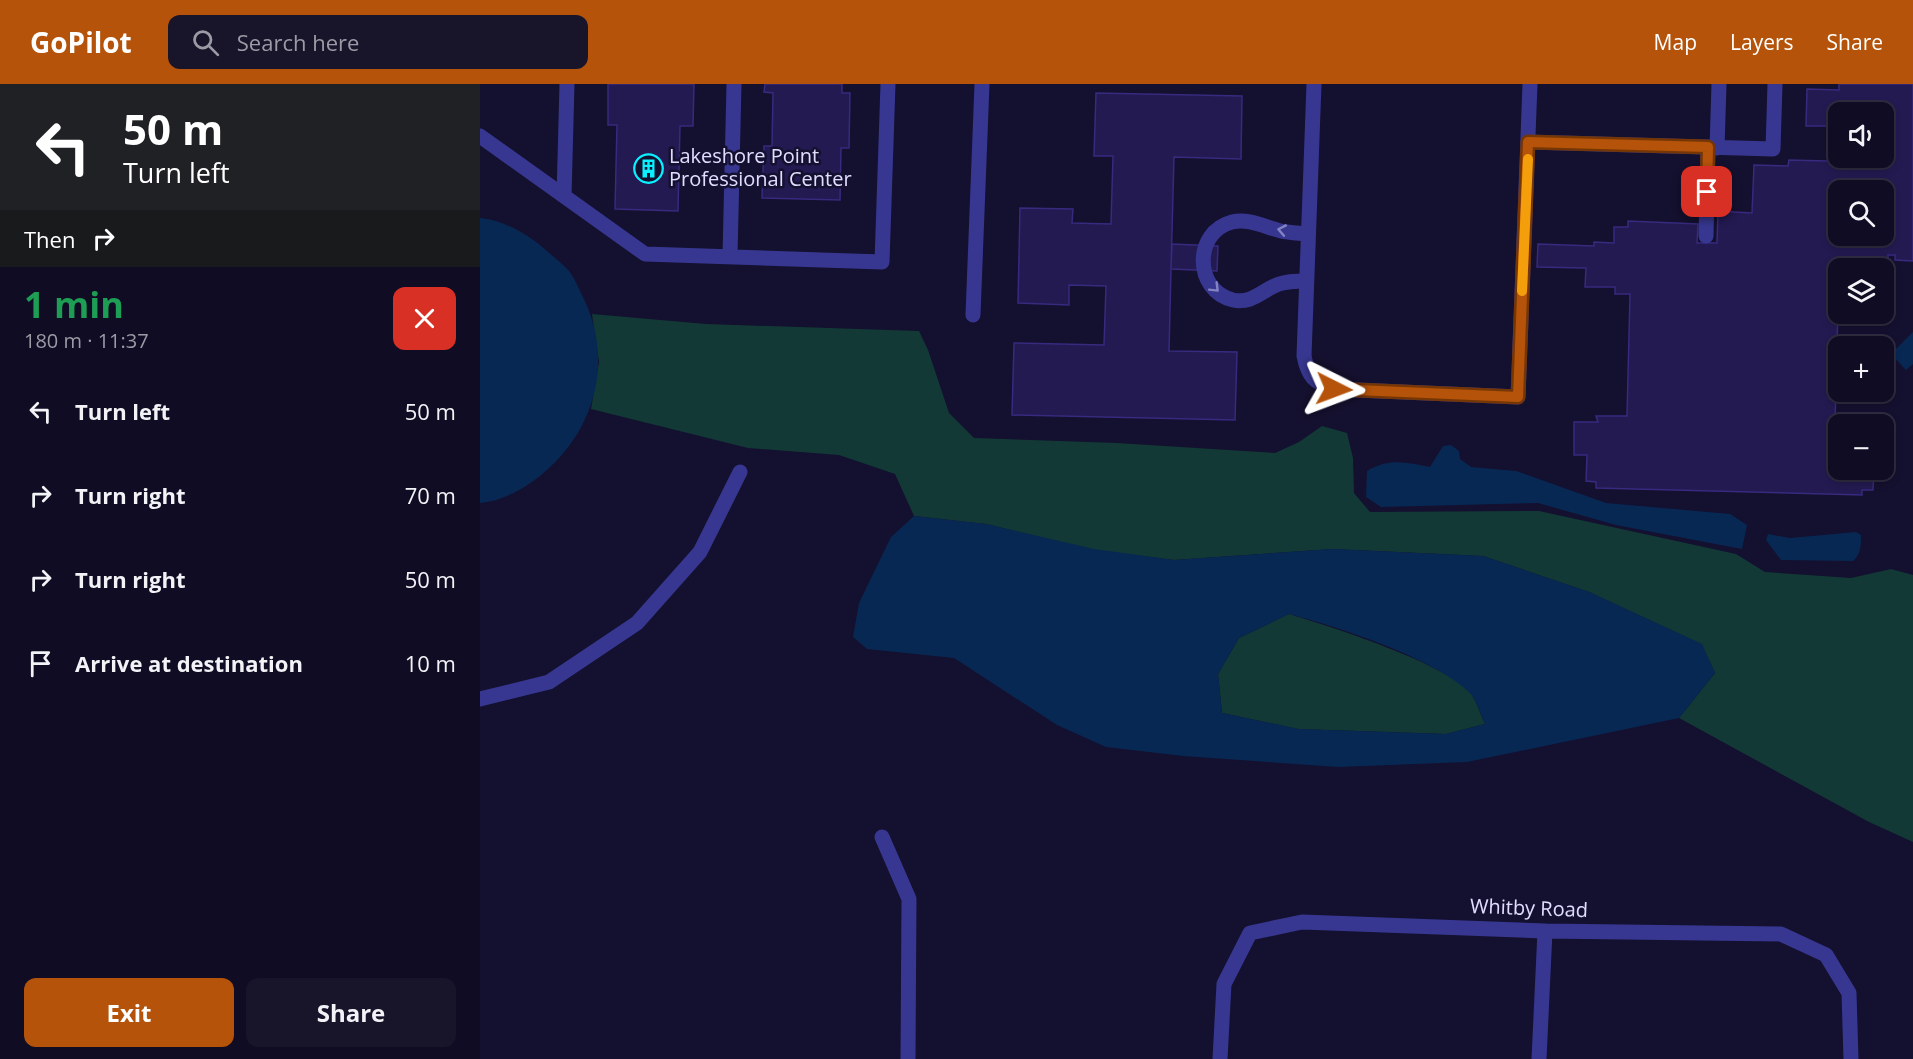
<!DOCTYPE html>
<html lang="en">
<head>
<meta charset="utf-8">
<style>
	:root { --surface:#0f0c23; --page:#18152b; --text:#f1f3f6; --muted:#9b9ba6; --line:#2f2c41; --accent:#b45309 }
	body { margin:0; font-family:"Open Sans",sans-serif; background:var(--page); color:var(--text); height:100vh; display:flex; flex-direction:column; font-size:22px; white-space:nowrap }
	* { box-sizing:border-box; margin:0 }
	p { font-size:20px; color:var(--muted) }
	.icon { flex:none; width:33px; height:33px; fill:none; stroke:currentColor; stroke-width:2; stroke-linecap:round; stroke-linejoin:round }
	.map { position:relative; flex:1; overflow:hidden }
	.drawer { display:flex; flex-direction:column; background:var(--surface); width:480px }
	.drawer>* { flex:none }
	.hud { background:#202124; color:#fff; overflow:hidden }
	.tools { position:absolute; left:1348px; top:18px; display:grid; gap:12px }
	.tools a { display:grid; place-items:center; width:66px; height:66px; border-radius:12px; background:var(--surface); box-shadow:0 3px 9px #0003,0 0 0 2px var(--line); font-size:30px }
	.pin { position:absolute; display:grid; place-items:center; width:51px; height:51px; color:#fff; margin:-26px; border-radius:12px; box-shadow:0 3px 9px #0006 }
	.me { position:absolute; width:66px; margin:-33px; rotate:93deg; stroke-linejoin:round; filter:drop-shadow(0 0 4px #0008) }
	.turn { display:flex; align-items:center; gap:21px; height:126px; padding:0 24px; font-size:27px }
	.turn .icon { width:78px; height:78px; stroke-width:2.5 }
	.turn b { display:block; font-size:42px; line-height:51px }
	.then { display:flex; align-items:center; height:57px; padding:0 24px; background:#0003; gap:12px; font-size:22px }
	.round { display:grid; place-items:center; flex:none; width:63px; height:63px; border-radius:12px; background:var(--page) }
	.overview { display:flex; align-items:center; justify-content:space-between; height:102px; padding:0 24px }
	h1 { font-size:36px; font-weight:700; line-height:45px; color:#1e9e55 }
	.primary-button { display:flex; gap:12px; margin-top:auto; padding:12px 24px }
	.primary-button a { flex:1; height:69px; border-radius:12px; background:var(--accent); color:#fff; font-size:24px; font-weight:700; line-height:69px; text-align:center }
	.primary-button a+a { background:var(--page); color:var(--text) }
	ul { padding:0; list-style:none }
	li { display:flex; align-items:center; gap:18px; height:84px; padding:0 24px }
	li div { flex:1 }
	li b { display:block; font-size:22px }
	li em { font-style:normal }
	header { display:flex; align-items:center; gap:36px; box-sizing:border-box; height:84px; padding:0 30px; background:var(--accent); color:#fff }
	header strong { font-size:28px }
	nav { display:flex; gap:33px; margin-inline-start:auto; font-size:21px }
	.search { width:420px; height:54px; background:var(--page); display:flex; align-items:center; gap:15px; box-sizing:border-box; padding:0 21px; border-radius:12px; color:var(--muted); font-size:22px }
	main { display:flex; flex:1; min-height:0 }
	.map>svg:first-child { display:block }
	.green { fill:#123936 }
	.water { fill:#082854; fill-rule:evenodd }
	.building { fill:#231a51; stroke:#372a7f; stroke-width:1.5; fill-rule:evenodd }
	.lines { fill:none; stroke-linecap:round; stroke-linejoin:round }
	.minor { stroke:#373791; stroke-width:15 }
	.oneway { stroke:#8382c2 }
	.route-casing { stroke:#753606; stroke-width:15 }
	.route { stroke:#b45309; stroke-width:10 }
	.slow { stroke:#f59e0b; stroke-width:10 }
	.labels { text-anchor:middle; stroke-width:5; stroke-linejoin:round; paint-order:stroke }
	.poi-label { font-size:20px; fill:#e0ddff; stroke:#14102f; text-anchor:start }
	.street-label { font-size:20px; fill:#e0ddff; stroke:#14102f }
</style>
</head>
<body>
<header>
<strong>GoPilot</strong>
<div class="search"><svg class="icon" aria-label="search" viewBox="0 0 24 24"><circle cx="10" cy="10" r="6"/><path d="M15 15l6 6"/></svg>Search here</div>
<nav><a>Map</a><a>Layers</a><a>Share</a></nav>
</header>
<main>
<section class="drawer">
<div class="hud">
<div class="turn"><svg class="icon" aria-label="left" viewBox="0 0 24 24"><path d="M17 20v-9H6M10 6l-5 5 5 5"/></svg><div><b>50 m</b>Turn left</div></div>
<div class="then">Then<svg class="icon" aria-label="right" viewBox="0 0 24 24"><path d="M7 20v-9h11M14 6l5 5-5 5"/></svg></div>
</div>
<div class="overview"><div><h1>1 min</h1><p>180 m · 11:37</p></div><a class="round" style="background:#d93025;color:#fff"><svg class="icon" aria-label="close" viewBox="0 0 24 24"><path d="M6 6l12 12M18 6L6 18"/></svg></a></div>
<ul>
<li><svg class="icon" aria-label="left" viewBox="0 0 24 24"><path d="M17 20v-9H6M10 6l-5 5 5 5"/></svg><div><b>Turn left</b></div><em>50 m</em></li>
<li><svg class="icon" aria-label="right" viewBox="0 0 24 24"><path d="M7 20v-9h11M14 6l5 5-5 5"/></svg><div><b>Turn right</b></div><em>70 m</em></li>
<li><svg class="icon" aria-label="right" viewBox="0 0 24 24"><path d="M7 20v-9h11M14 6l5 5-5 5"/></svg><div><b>Turn right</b></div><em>50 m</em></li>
<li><svg class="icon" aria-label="arrive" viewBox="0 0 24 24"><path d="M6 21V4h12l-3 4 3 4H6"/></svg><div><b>Arrive at destination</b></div><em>10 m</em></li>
</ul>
<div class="primary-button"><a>Exit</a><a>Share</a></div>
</section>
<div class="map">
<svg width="1433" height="975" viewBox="0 0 1433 975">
	<rect width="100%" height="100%" fill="#14102f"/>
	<path class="green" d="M112,230L226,240L439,247L448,266L469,329L494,354L637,359L795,369L819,358L842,342L867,349L873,374L874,409L890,428L1059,427L1256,470L1285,488L1371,494L1411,485L1433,491V758L1389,738L1199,634L1235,589L1221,560L1109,508L1003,472L853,465L694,476L615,466L506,440L434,432L415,390L359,371L268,364L111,325L119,278Z
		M809,530C846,541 972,581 992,611C997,619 1001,631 1005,640L966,650L818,645L742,629L738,590L759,554Z"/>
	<path class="water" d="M0,134C24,136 51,152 68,168C75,174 83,180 89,187C94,193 98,203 102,211C133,271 118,340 68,385C51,401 25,417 0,419Z
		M1433,248V280L1426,286L1411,270Z
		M971,361L979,367L980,375L991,383L1036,387L1126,419L1250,430L1267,441L1262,465L1136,441L1058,419L901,423L886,413L887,387C908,374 926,378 950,383L963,362Z
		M434,432L506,440L614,465L694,476L853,465L1003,472L1109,508L1222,560L1235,589L1199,634L987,678L858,683L703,672L626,663L577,641L474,574L387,565L373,553L379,519L411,453ZM809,530C858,543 952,573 989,608C996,614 1001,631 1005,640L966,650L818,645L742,629L738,590L759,554Z
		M1376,448L1381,451C1381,461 1381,470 1373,477L1301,476L1286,456L1288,450L1310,454Z"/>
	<path class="building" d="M128,0H214L213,42H200L198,127L135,125L137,41H128Z
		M285,0H362V9H370L369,64H361L360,116L282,114L284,62H292L293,9L284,8Z
		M1359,0H1433V177L1415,176V171H1408L1407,224H1404V184H1359L1355,340H1383H1359V386H1394L1393,406H1382V411L1116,404V398L1106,397L1107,371H1094V338H1118L1116,332H1147L1150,210H1135V203H1105L1106,184L1057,183L1058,160L1114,162V158L1134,159V143H1148V137L1218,140L1217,159H1237L1238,127L1272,129L1274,81L1308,82L1309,76L1348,77L1349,42H1326L1327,5L1359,6ZM1359,28H1404V74H1359ZM1359,106H1404V152H1359Z
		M616,9L762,12L761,75L694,73L691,185L689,267L757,268L755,336L532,331L534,259L624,261L626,202L589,201V221L538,219L540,124L593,125L592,139L631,140L633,72H614Z
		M692,160L738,162L737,187L691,185Z"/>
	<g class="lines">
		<path class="minor" d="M834,0L824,272C828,292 834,299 854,305L1038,313L1050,0
			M0,52L165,170L402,178L408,0
			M1048,58L1293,65L1295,0
			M1237,64L1239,0
			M84,112L87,0
			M1226,152L1228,63
			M250,172L254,0
			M826,197C817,197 808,197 799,200C782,206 773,220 753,216C714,207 713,148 752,138C768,134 785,143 801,147C810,149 819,149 828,150
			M493,231L502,0
			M0,615L69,598L157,539L220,468L260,388
			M402,753L429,815L428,975
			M740,975L744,900L770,849L822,838L1065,847L1301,850L1346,871L1369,909L1371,975
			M1059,975L1065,847"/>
	</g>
	<defs><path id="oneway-chevron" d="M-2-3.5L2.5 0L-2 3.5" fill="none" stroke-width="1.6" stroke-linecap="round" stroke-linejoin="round" transform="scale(1.5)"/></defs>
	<g class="oneway">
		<use href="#oneway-chevron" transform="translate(802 146) rotate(-169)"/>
		<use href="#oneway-chevron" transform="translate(735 204) rotate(45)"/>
	</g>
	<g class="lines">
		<defs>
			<path id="route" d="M854,305L1038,313L1048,58L1228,63L1227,108"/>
		</defs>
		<use href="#route" class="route-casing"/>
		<use href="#route" class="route"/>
		<path class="slow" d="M1042,207L1048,75"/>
	</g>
	<defs>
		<symbol id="building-ring" viewBox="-11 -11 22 22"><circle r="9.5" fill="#14102f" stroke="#09f1ff" stroke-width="1.5"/><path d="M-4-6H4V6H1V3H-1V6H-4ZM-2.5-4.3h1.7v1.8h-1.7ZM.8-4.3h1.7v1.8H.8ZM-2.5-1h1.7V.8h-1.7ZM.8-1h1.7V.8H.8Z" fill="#09f1ff"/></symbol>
	</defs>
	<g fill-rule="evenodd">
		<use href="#building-ring" x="152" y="68" width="33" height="33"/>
	</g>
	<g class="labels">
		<g class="poi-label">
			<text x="189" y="79">Lakeshore Point<tspan x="189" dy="23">Professional Center</tspan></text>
		</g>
		<g class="street-label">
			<text transform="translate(1049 824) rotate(2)" y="7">Whitby Road</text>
		</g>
	</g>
</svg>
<div class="tools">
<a><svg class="icon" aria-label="sound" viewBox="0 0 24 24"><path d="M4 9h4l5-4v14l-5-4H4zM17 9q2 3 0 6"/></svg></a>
<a><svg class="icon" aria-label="search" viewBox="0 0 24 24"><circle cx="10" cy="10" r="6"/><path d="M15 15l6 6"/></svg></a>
<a><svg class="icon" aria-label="layers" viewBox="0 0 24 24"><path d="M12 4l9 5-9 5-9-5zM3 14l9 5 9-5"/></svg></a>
<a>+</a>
<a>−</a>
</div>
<div class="pin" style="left:1227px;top:108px;background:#d93025"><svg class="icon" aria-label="arrive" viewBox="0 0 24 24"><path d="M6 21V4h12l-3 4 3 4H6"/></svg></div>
<svg class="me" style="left:854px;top:305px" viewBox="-20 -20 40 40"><path d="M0-17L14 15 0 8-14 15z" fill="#b45309" stroke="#fff" stroke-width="4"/></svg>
</div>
</main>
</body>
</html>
